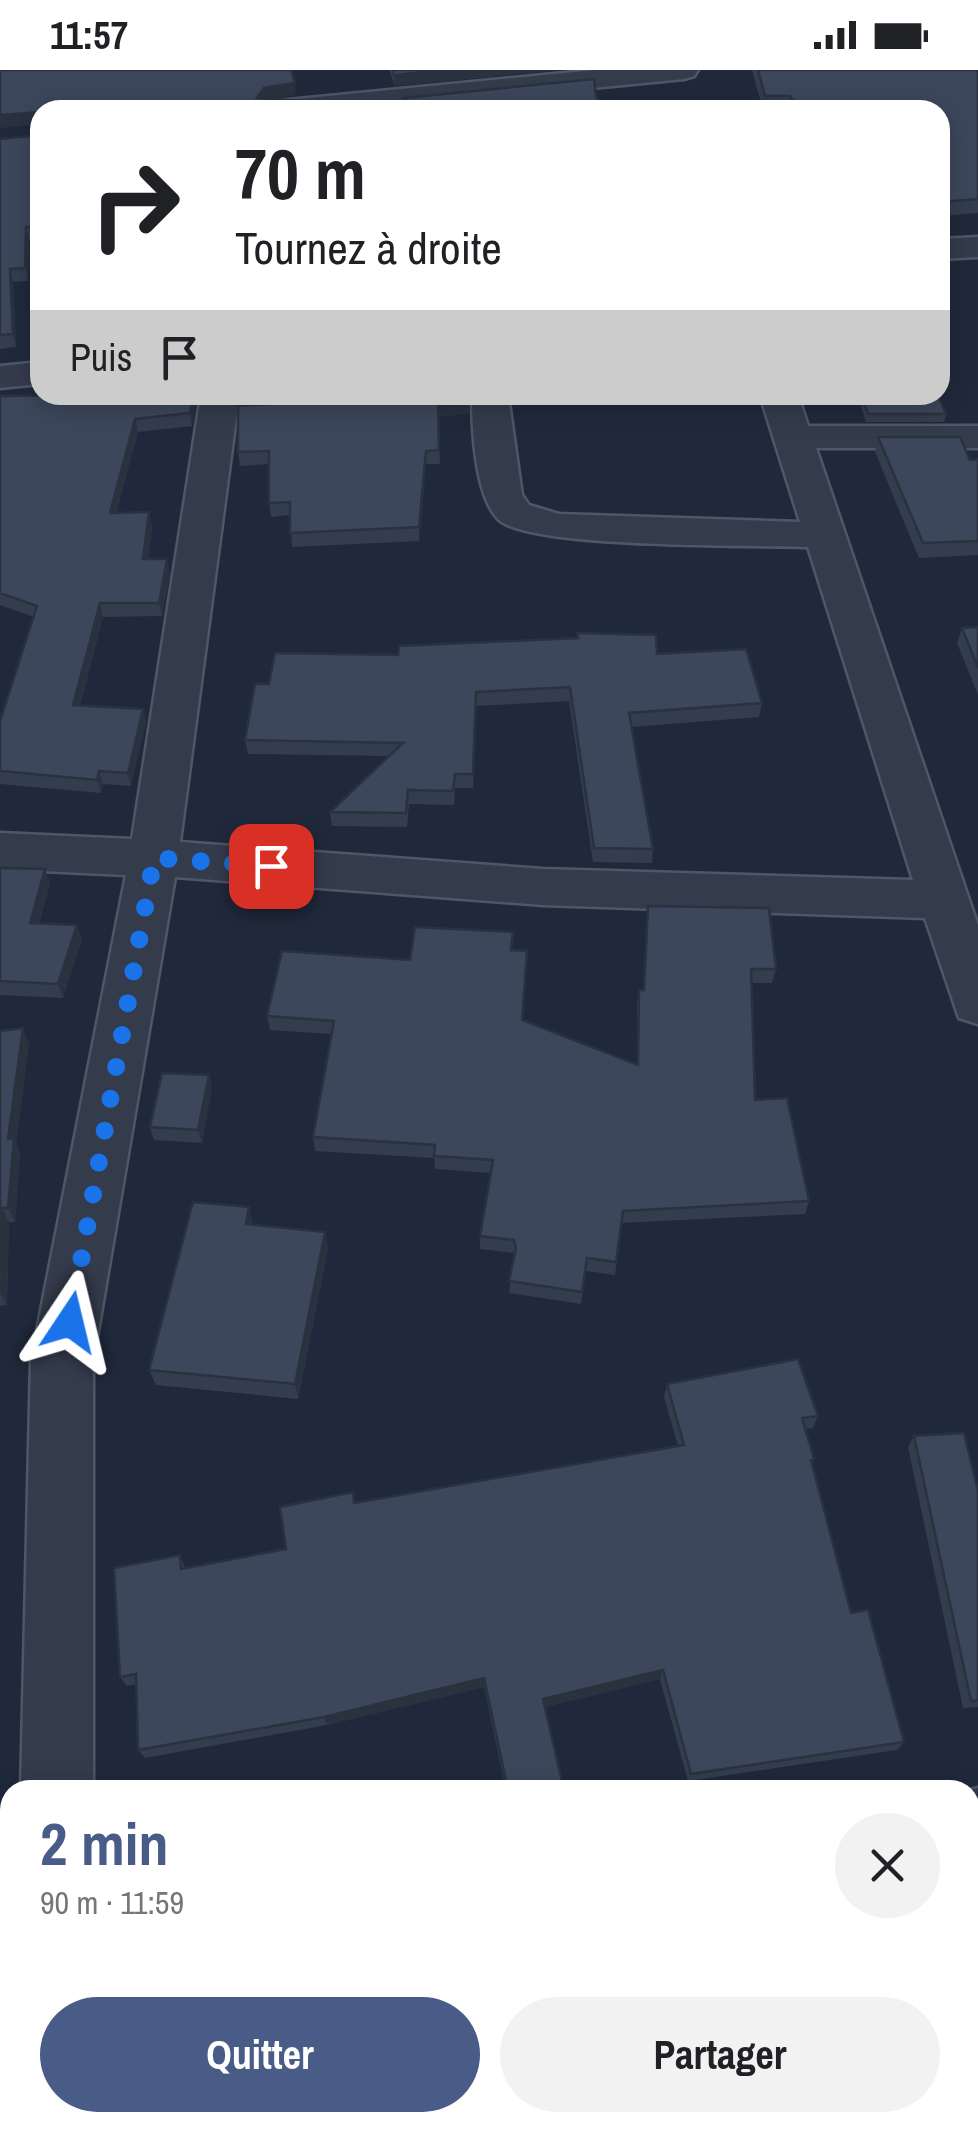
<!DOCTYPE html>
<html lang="fr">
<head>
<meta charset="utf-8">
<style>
	:root { --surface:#fff; --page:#f2f2f2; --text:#202124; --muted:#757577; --accent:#495c87 }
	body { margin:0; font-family:"Archivo Narrow",sans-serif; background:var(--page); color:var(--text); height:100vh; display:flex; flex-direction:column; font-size:38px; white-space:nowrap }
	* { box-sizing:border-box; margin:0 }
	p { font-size:32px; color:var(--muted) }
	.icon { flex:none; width:55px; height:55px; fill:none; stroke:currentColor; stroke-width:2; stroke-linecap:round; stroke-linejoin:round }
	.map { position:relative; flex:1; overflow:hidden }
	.side { position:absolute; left:0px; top:1710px; width:980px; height:352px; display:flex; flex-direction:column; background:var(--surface); border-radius:30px 30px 0 0; box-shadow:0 5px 25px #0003 }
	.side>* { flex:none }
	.guide { position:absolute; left:30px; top:30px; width:920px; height:305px; border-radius:30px; box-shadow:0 5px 25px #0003; background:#fff; color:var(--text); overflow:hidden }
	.pin { position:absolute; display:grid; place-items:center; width:85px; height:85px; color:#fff; margin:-42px; border-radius:20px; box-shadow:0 5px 15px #0006 }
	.me { position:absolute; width:110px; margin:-55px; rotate:10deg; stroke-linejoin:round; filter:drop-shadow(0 0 8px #0008) }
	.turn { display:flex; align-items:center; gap:35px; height:210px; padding:0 40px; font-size:45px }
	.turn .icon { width:130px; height:130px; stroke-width:2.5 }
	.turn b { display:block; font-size:70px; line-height:85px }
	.then { display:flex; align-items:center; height:95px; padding:0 40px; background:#0003; gap:20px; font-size:38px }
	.round { display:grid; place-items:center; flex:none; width:105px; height:105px; border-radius:52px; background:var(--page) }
	.head { display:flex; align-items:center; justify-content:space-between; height:170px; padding:0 40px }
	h1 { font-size:60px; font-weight:800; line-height:75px; color:var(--accent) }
	.primary-button { display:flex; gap:20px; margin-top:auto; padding:20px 40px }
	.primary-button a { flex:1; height:115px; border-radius:60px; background:var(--accent); color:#fff; font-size:40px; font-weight:800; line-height:115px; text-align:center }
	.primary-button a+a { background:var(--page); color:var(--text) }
	.status { display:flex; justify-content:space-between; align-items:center; height:70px; padding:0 50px; background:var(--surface); direction:ltr }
	.status svg { height:28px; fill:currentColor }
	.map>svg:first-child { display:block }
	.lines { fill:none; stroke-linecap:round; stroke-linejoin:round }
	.minor-casing { stroke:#4f5666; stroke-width:5 }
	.minor { fill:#343b4b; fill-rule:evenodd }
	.wall { fill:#343d4e }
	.shaded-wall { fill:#2a3240 }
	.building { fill:#3c475b; stroke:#2a3240; stroke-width:2.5 }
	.route { stroke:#1a73e8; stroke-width:18; stroke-dasharray:0 32.4 }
</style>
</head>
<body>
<div class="status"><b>11:57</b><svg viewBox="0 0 49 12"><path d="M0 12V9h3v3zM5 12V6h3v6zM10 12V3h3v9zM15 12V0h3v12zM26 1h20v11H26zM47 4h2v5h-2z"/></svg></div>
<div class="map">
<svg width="978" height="2061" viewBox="0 0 978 2061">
	<rect width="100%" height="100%" fill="#20293b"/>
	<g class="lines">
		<defs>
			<path id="minor" d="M595,0H698L694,6L684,9L368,40H262L266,34L277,31Z
				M978,167V187L940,189V169Z
				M40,292V314L0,318V296Z
				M201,325H239L180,772L543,799L913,810L808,477C756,475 527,479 498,449C475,425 472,359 472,325H508L522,425L529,435L559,444L800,452L760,325H798L808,356H978V378H816L978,856V954L959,948L925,848L543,835L175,807L93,1291V1720H21L31,1291L126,805L0,799V763L132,769Z
				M978,1718V1792L970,1794V1720Z
				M10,1912V1990L0,1991V1913Z
				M12,2052H92L93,2061H11Z"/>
		</defs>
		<use href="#minor" class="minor-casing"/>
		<use href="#minor" class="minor"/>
	</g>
	<path class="wall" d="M389,0H556L395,16Z
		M752,0H978V143L940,146V40H763Z
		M40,65V169L29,170L28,211L13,212L16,277L0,279V69Z
		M940,206L947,217L944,231H940Z
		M197,325L192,356L138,362L116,443L152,456L148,489L170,503L162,546L103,547L80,636L143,639L146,652L131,716L103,714L101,723L0,714V651L34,547L0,535V326Z
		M857,325H938L946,344L944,352H866Z
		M283,333L469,343L438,347L440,394H426L419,471L292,477L290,445L271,447L269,433V394L240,396L238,382Z
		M878,367L970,390L978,389V485L919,488L875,382Z
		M978,557V625L957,573L962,558Z
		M657,584L762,633L759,647L632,657L653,779L652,793L593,792L569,631L476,636L473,718H455L454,735L409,734L407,757L332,756L330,742L388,686L248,684L245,670L269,614L398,585Z
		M0,798L45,799L50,814L39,853L77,855L82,869L63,928L0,925Z
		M648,836L776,899L772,913H752L755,1030L809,1131L805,1144L621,1153L615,1205L586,1201L581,1234L509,1223L514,1183L480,1179V1166L491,1103L435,1099L434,1088L315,1081L313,1067L331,964L270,960L267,946L410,890L512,880L523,950L637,994V934L639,920H643Z
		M0,961L29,974L16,1073L20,1083L15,1152H9L7,1235L0,1236Z
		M209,1005L212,1018L202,1073L154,1070L150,1057Z
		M253,1155L325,1162L328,1179L298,1329L156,1315L149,1300Z
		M667,1314L818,1346L813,1358L805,1359L814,1389L812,1395L851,1543L904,1672L897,1680L688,1711L660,1609L545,1637L564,1720H506L484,1617L327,1655L145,1688L138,1680L137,1614L127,1616L120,1607L180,1485L185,1498L286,1479L355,1433L678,1376L664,1327Z
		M914,1366L978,1421V1637L963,1638L908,1377Z
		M978,2053V2061H973L971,2054Z"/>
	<path class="shaded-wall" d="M443,0H556L395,16L394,5Z
		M295,13L296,25L265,30L257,28L264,18Z
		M40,42V54L0,58V45Z
		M26,157L29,170L28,211L25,198Z
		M10,199L13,212L16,277L13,264Z
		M193,325H197L192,356L190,343Z
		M470,325L469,343L438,347V334Z
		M135,349L138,362L113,457L110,443Z
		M426,381V394L419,471V457Z
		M149,442L152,456L146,503L143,489Z
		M167,489L170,503L162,546L159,533Z
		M100,533L103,547L77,649L73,635Z
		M143,639L146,652L131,716L128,703Z
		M99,701L103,714L101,723L97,710Z
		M45,799L50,814L36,866L30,853Z
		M77,855L82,869L63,928L58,914Z
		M23,958L29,974L16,1073L20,1083L15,1152L8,1138V1069Z
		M209,1005L212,1018L202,1073L198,1060Z
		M249,1137L253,1154H246Z
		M2,1138L9,1152L7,1235L0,1223Z
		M325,1162L328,1179L298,1329L295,1314Z
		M663,1600L660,1609L542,1638L543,1629Z
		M484,1608V1617L327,1655L324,1647Z"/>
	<path class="building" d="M0,0H291L295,13L264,18L257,28L301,31L303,40H40V65V42L0,45Z
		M393,0H443L394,5Z
		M758,0H978V129L940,132V40H799L790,26H765Z
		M594,9L596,26L606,40H403L399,32L406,31L404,28Z
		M40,65V156L26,157L25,198L10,199L13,264L0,265V69Z
		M940,206L947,217H940Z
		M89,325H193L190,343L135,349L110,443L149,442L143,489H167L159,533H100L73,635L143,639L128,703L99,701L97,710L0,701V651L37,536L0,523V326Z
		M282,325H469L468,330L438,334L439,380L426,381L419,457L290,463V432L269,433V381L238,382V336L283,333Z
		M861,325H938L946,344H868Z
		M878,367H960L970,390L978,389V471L923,473Z
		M978,557V598L962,558Z
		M577,563L656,565L657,584L746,579L762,633L629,643L653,779L594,778L570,617L476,622L473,704H455L453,721L408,720L406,743L330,742L403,673L245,670L255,614H269L275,583L398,585L399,576L578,568Z
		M0,798L45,799L30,853L77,855L58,914L0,911Z
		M648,836L769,838L776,899H751L755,1030L787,1028L809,1131L623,1141L616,1192L587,1188L582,1222L509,1211L516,1178L514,1170L480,1166L493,1090L434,1086L435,1075L313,1067L334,951L267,946L282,881L410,890L415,857L513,862L511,880L527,881L522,950L638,995L639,920H644Z
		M23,958L8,1069L14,1068L8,1138H2L0,1204V961Z
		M162,1003L209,1005L198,1060L150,1057Z
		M193,1132L249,1137L246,1154L325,1162L295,1314L149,1300Z
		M798,1289L818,1346L802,1348L814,1389L811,1390L851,1543L868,1540L904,1672L691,1704L663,1600L543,1629L564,1720H508L484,1608L324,1647L138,1680L136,1604L120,1607L114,1498L180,1485L181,1499L286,1479L280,1437L353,1422L354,1433L684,1375L667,1314Z
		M964,1363L978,1421V1630L971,1631L914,1366Z
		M161,2052H341V2061H161Z
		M473,2052H556L557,2061H450L449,2058Z
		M829,2057L830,2061H805Z"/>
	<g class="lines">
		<path class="route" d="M70,1252L154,788L271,796"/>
	</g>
</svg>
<div class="pin" style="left:271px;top:796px;background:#d93025"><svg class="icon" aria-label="arrive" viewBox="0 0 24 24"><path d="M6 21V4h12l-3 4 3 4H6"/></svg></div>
<svg class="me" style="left:70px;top:1252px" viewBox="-20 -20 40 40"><path d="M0-17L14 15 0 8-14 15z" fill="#1a73e8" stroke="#fff" stroke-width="4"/></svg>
<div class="guide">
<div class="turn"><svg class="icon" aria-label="right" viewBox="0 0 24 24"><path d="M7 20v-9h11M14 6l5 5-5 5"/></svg><div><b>70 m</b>Tournez à droite</div></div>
<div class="then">Puis<svg class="icon" aria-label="arrive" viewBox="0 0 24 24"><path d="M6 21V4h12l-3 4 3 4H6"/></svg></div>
</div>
<section class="side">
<div class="head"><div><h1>2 min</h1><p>90 m · 11:59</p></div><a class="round"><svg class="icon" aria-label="close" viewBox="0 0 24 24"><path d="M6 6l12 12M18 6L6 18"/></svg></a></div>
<div class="primary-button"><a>Quitter</a><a>Partager</a></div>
</section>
</div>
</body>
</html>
